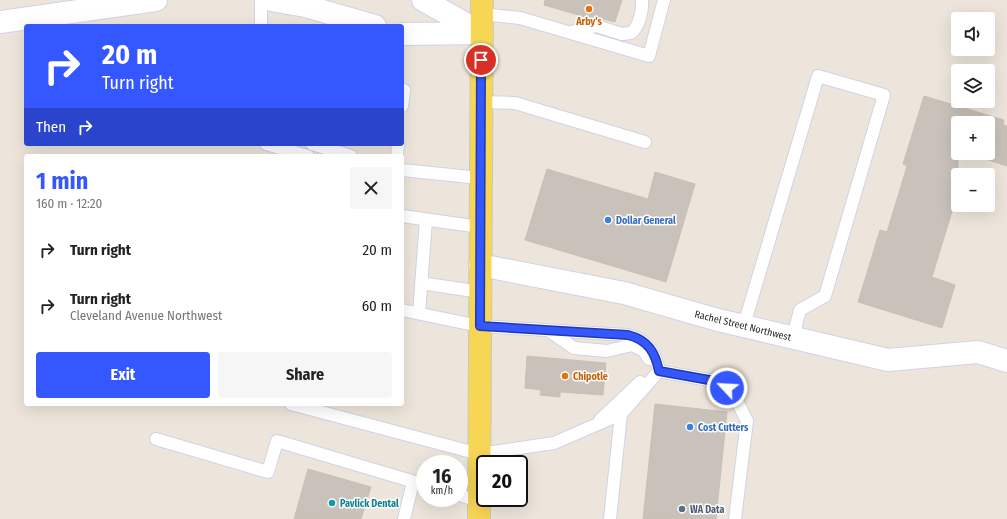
<!DOCTYPE html>
<html lang="en">
<head>
<meta charset="utf-8">
<style>
	:root { --surface:#fff; --page:#f6f6f6; --text:#222; --muted:#767676; --accent:#3557ff }
	body { margin:0; font-family:"Fira Sans Condensed",sans-serif; background:var(--page); color:var(--text); height:100vh; display:flex; flex-direction:column; font-size:15px; white-space:nowrap }
	* { box-sizing:border-box; margin:0 }
	p { font-size:13px; color:var(--muted) }
	.icon { flex:none; width:22px; height:22px; fill:none; stroke:currentColor; stroke-width:2; stroke-linecap:round; stroke-linejoin:round }
	.map { position:relative; flex:1; overflow:hidden }
	.drawer { position:absolute; left:24px; top:154px; width:380px; height:252px; display:flex; flex-direction:column; background:var(--surface); border-radius:4px; box-shadow:0 4px 16px #0002 }
	.drawer>* { flex:none }
	.banner { position:absolute; left:24px; top:24px; width:380px; height:122px; border-radius:4px; box-shadow:0 4px 16px #0002; background:#3557ff; color:#fff; overflow:hidden }
	.tools { position:absolute; left:951px; top:12px; display:grid; gap:8px }
	.tools a { display:grid; place-items:center; width:44px; height:44px; border-radius:4px; background:var(--surface); box-shadow:0 4px 16px #0002; font-size:20px }
	.speed { position:absolute; left:416px; top:455px; display:flex; gap:8px; font-size:20px; font-weight:700; text-align:center }
	.speed>* { display:grid; place-content:center; width:52px; height:52px; border-radius:50%; background:var(--surface); box-shadow:0 4px 16px #0002; line-height:1 }
	.speed small { font-size:10px; font-weight:400 }
	.speed .limit { border:2px solid #111; border-radius:6px; background:#fff; color:#111 }
	.pin { position:absolute; display:grid; place-items:center; width:34px; height:34px; color:#fff; margin:-17px; border:2px solid #fff; border-radius:50%; box-shadow:0 1px 4px #0007 }
	.me { position:absolute; width:44px; margin:-22px; rotate:295deg; stroke-linejoin:round; filter:drop-shadow(0 0 3px #0008) }
	.turn { display:flex; align-items:center; gap:14px; height:84px; padding:0 12px; font-size:18px }
	.turn .icon { width:52px; height:52px; stroke-width:2.5 }
	.turn b { display:block; font-size:28px; line-height:34px }
	.then { display:flex; align-items:center; height:38px; padding:0 12px; background:#0003; gap:8px; font-size:15px }
	.round { display:grid; place-items:center; flex:none; width:42px; height:42px; border-radius:4px; background:var(--page) }
	.headline { display:flex; align-items:center; justify-content:space-between; height:68px; padding:0 12px }
	h1 { font-size:24px; font-weight:700; line-height:30px; color:var(--accent) }
	.cta { display:flex; gap:8px; margin-top:auto; padding:8px 12px }
	.cta a { flex:1; height:46px; border-radius:4px; background:var(--accent); color:#fff; font-size:16px; font-weight:700; line-height:46px; text-align:center }
	.cta a+a { background:var(--page); color:var(--text) }
	ul { padding:0; list-style:none }
	li { display:flex; align-items:center; gap:12px; height:56px; padding:0 12px }
	li div { flex:1 }
	li b { display:block; font-size:15px }
	li em { font-style:normal }
	.map>svg:first-child { display:block }
	.building { fill:#c8c2ba; stroke:#c8c1b4 }
	.lines { fill:none; stroke-linecap:round; stroke-linejoin:round }
	.lane-casing { stroke:#d0d3e3; stroke-width:14 }
	.street-casing { stroke:#d0d3e3; stroke-width:24 }
	.primary-casing { stroke:#c8c8c8; stroke-width:24 }
	.lane { stroke:#fff; stroke-width:12 }
	.street { stroke:#fff; stroke-width:22 }
	.primary { stroke:#f7d555; stroke-width:22 }
	.route-casing { stroke:#2239a6; stroke-width:10 }
	.route { stroke:#3557ff; stroke-width:7 }
	.food-dot { fill:#e8710a; stroke:#fff; stroke-width:1.5 }
	.shop-dot { fill:#3f7fe0; stroke:#fff; stroke-width:1.5 }
	.culture-dot { fill:#0f9aa8; stroke:#fff; stroke-width:1.5 }
	.service-dot { fill:#5c6f8a; stroke:#fff; stroke-width:1.5 }
	.labels { text-anchor:middle; stroke-width:3; stroke-linejoin:round; paint-order:stroke }
	.food-label { font-size:10px; font-weight:bold; fill:#c56008; stroke:#fff }
	.shop-label { font-size:10px; font-weight:bold; fill:#366cbe; stroke:#fff; text-anchor:start }
	.street-label { font-size:10px; fill:#2a2a2a; stroke:#fff }
	.culture-label { font-size:10px; font-weight:bold; fill:#0d838f; stroke:#fff; text-anchor:start }
	.service-label { font-size:10px; font-weight:bold; fill:#4e5e75; stroke:#fff; text-anchor:start }
</style>
</head>
<body>
<div class="map">
<svg width="1007" height="519" viewBox="0 0 1007 519">
	<rect width="100%" height="100%" fill="#ede5db"/>
	<path class="building" d="M545,0H622L615,22L603,19V20L592,19L544,5Z
		M924,96L1004,120L1003,125L1007,126V166L967,153H988V123H958V192L932,277L955,285L942,328L858,302L880,230L887,232L907,166L903,164Z
		M547,169L648,199L655,172L695,184L666,282L525,240Z
		M527,356L606,363L603,395L560,392V397L540,395L541,390L525,388Z
		M655,404L727,412L716,519H643Z
		M308,469L371,487L361,519H294Z"/>
	<g class="lines">
		<defs>
			<path id="lane" d="M482,14L520,18L649,56L664,0
				M261,26V0
				M571,32L596,26L622,34L631,33C639,27 643,10 642,0
				M402,89L404,90L402,106
				M481,102L515,103L645,142
				M266,144L308,156
				M312,144L351,156
				M397,156L398,144
				M402,170L480,178
				M402,216L480,227
				M421,283L480,292
				M402,310L479,326L628,335C648,340 655,352 659,371L621,414
				M419,313L426,220
				M744,325L818,76L884,95L825,296L800,310L793,337
				M548,330L574,348L607,351L632,345L644,351L649,359
				M659,371L720,382L734,395L747,421L735,519
				M291,404L479,454L554,443L621,414L610,519
				M600,420L640,382
				M156,439L268,472L277,441L425,485
				M459,495L479,501
				M404,519L413,482"/>
			<path id="street" d="M271,0L305,6L375,26
				M423,0L482,33
				M0,22L156,0
				M402,34L482,33
				M480,265L624,293L718,320L888,360L978,352L1007,361"/>
			<path id="primary" d="M479,519L482,0"/>
		</defs>
		<use href="#lane" class="lane-casing"/>
		<use href="#street" class="street-casing"/>
		<use href="#primary" class="primary-casing"/>
		<use href="#lane" class="lane"/>
		<use href="#street" class="street"/>
		<use href="#primary" class="primary"/>
	</g>
	<g class="lines">
		<defs>
			<path id="route" d="M481,60L480,326L628,335C648,340 655,352 659,371L720,382L727,388"/>
		</defs>
		<use href="#route" class="route-casing"/>
		<use href="#route" class="route"/>
	</g>
	<g class="food-dot">
		<circle cx="589" cy="9" r="4"/>
		<circle cx="565" cy="376" r="4"/>
	</g>
	<g class="shop-dot">
		<circle cx="608" cy="220" r="4"/>
		<circle cx="690" cy="427" r="4"/>
	</g>
	<circle class="culture-dot" cx="332" cy="503" r="4"/>
	<circle class="service-dot" cx="682" cy="509" r="4"/>
	<g class="labels">
		<g class="food-label">
			<text x="589" y="25">Arby's</text>
			<text x="573" y="380" text-anchor="start">Chipotle</text>
		</g>
		<g class="shop-label">
			<text x="616" y="224">Dollar General</text>
			<text x="698" y="431">Cost Cutters</text>
		</g>
		<g class="street-label">
			<text transform="translate(743 325) rotate(14)" y="4">Rachel Street Northwest</text>
		</g>
		<g class="culture-label">
			<text x="340" y="507">Pavlick Dental</text>
		</g>
		<g class="service-label">
			<text x="690" y="513">WA Data</text>
		</g>
	</g>
</svg>
<div class="tools">
<a><svg class="icon" aria-label="sound" viewBox="0 0 24 24"><path d="M4 9h4l5-4v14l-5-4H4zM17 9q2 3 0 6"/></svg></a>
<a><svg class="icon" aria-label="layers" viewBox="0 0 24 24"><path d="M12 4l9 5-9 5-9-5zM3 14l9 5 9-5"/></svg></a>
<a>+</a>
<a>−</a>
</div>
<div class="speed"><div>16<small>km/h</small></div><div class="limit">20</div></div>
<div class="pin" style="left:481px;top:60px;background:#d93025"><svg class="icon" aria-label="arrive" viewBox="0 0 24 24"><path d="M6 21V4h12l-3 4 3 4H6"/></svg></div>
<svg class="me" style="left:727px;top:388px" viewBox="-20 -20 40 40"><circle r="17" fill="#3557ff" stroke="#fff" stroke-width="3"/><path d="M0-11L8 9 0 5-8 9z" fill="#fff"/></svg>
<div class="banner">
<div class="turn"><svg class="icon" aria-label="right" viewBox="0 0 24 24"><path d="M7 20v-9h11M14 6l5 5-5 5"/></svg><div><b>20 m</b>Turn right</div></div>
<div class="then">Then<svg class="icon" aria-label="right" viewBox="0 0 24 24"><path d="M7 20v-9h11M14 6l5 5-5 5"/></svg></div>
</div>
<section class="drawer">
<div class="headline"><div><h1>1 min</h1><p>160 m · 12:20</p></div><a class="round"><svg class="icon" aria-label="close" viewBox="0 0 24 24"><path d="M6 6l12 12M18 6L6 18"/></svg></a></div>
<ul>
<li><svg class="icon" aria-label="right" viewBox="0 0 24 24"><path d="M7 20v-9h11M14 6l5 5-5 5"/></svg><div><b>Turn right</b></div><em>20 m</em></li>
<li><svg class="icon" aria-label="right" viewBox="0 0 24 24"><path d="M7 20v-9h11M14 6l5 5-5 5"/></svg><div><b>Turn right</b><p>Cleveland Avenue Northwest</p></div><em>60 m</em></li>
</ul>
<div class="cta"><a>Exit</a><a>Share</a></div>
</section>
</div>
</body>
</html>
